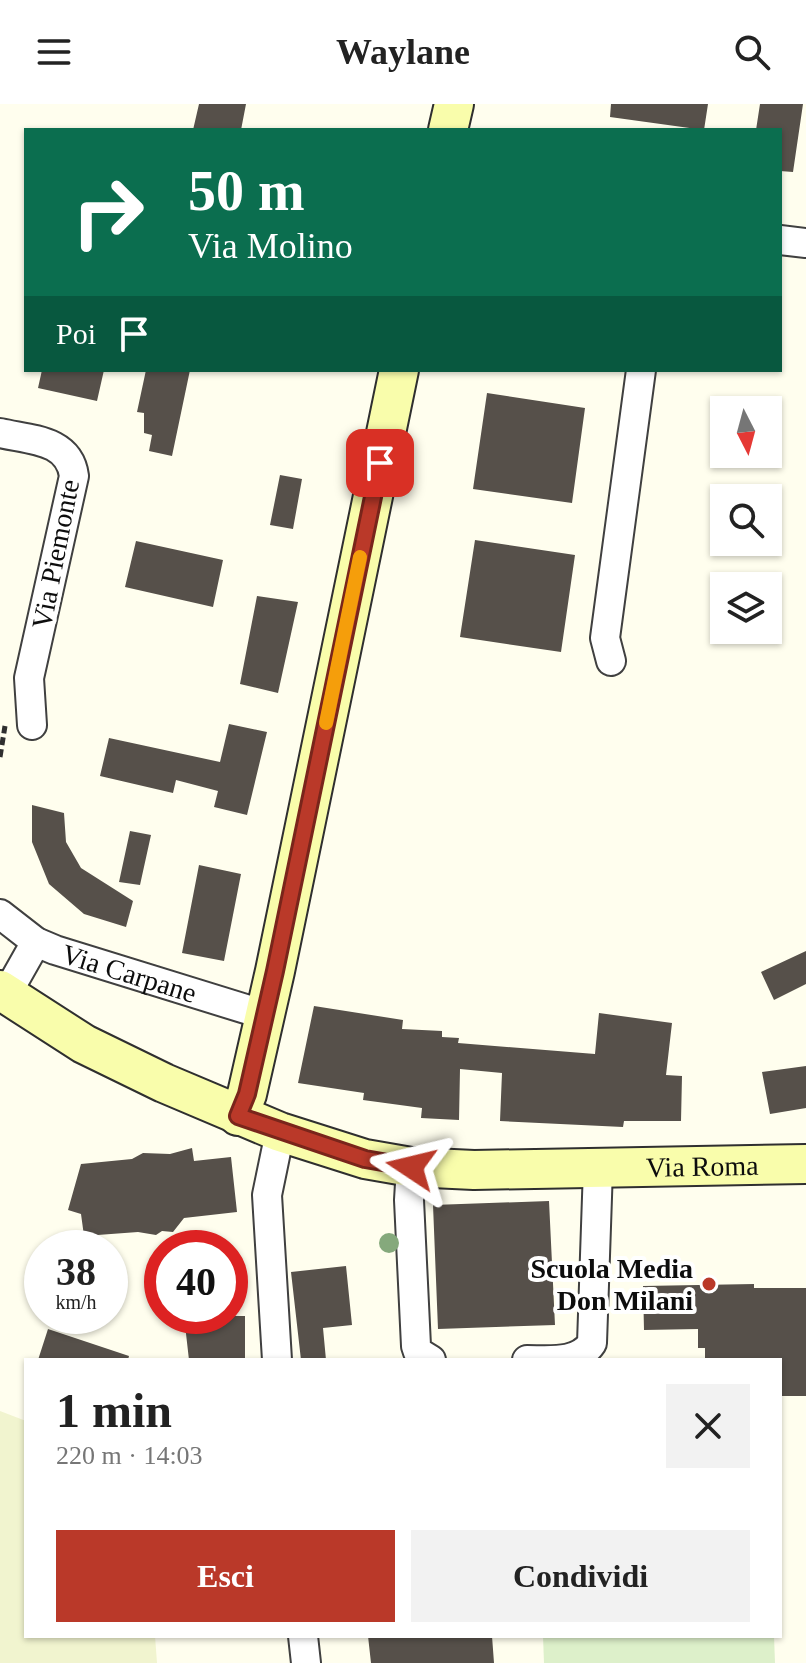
<!DOCTYPE html>
<html lang="it">
<head>
<meta charset="utf-8">
<style>
	:root { --surface:#fff; --page:#f2f2f2; --text:#222; --muted:#767676; --accent:#ba3929 }
	body { margin:0; font-family:Georgia,serif; background:var(--page); color:var(--text); height:100vh; display:flex; flex-direction:column; font-size:30px; white-space:nowrap }
	* { box-sizing:border-box; margin:0 }
	p { font-size:26px; color:var(--muted) }
	.icon { flex:none; width:44px; height:44px; fill:none; stroke:currentColor; stroke-width:2; stroke-linecap:round; stroke-linejoin:round }
	.map { position:relative; flex:1; overflow:hidden }
	.sheet { position:absolute; left:24px; top:1254px; width:758px; height:280px; display:flex; flex-direction:column; background:var(--surface); border-radius:0px; box-shadow:0 2px 6px #0004 }
	.sheet>* { flex:none }
	.top-card { position:absolute; left:24px; top:24px; width:758px; height:244px; border-radius:0px; box-shadow:0 2px 6px #0004; background:#0b6e4f; color:#fff; overflow:hidden }
	.needle { width:52px; rotate:174deg }
	.fabs { position:absolute; left:710px; top:292px; display:grid; gap:16px }
	.fabs a { display:grid; place-items:center; width:72px; height:72px; border-radius:0px; background:var(--surface); box-shadow:0 2px 6px #0004; font-size:40px }
	.speed { position:absolute; left:24px; top:1126px; display:flex; gap:16px; font-size:40px; font-weight:700; text-align:center }
	.speed>* { display:grid; place-content:center; width:104px; height:104px; border-radius:50%; background:var(--surface); box-shadow:0 2px 6px #0004; line-height:1 }
	.speed small { font-size:20px; font-weight:400 }
	.speed .limit { border:12px solid #d22; background:#fff; color:#111 }
	.pin { position:absolute; display:grid; place-items:center; width:68px; height:68px; color:#fff; margin:-34px; border-radius:16px; box-shadow:0 4px 12px #0006 }
	.me { position:absolute; width:88px; margin:-44px; rotate:280deg; stroke-linejoin:round; filter:drop-shadow(0 0 6px #0008) }
	.turn { display:flex; align-items:center; gap:28px; height:168px; padding:0 32px; font-size:36px }
	.turn .icon { width:104px; height:104px; stroke-width:2.5 }
	.turn b { display:block; font-size:56px; line-height:68px }
	.then { display:flex; align-items:center; height:76px; padding:0 32px; background:#0003; gap:16px; font-size:30px }
	.round { display:grid; place-items:center; flex:none; width:84px; height:84px; border-radius:0px; background:var(--page) }
	.overview { display:flex; align-items:center; justify-content:space-between; height:136px; padding:0 32px }
	h1 { font-size:48px; font-weight:800; line-height:60px }
	.button { display:flex; gap:16px; margin-top:auto; padding:16px 32px }
	.button a { flex:1; height:92px; border-radius:0px; background:var(--accent); color:#fff; font-size:32px; font-weight:800; line-height:92px; text-align:center }
	.button a+a { background:var(--page); color:var(--text) }
	header { display:flex; justify-content:space-between; align-items:center; height:104px; padding:0 32px; background:var(--surface); font-size:36px; font-weight:800 }
	.map>svg:first-child { display:block }
	.farmland { fill:#f1f4cf }
	.pitch { fill:#ddf0ca }
	.building { fill:#56504a }
	.lines { fill:none; stroke-linecap:round; stroke-linejoin:round }
	.street-casing { stroke:#404040; stroke-width:32 }
	.secondary-casing { stroke:#2f2f2f; stroke-width:42 }
	.path { stroke:#2f2f2f; stroke-width:5; stroke-dasharray:8 4; stroke-linecap:butt }
	.street { stroke:#fff; stroke-width:28 }
	.secondary { stroke:#f9fdab; stroke-width:38 }
	.tree { fill:#85a97c }
	.route-casing { stroke:#79251b; stroke-width:20 }
	.route { stroke:#ba3929; stroke-width:14 }
	.slow { stroke:#f59e0b; stroke-width:14 }
	.poi-dot { fill:#ba3929; stroke:#fff; stroke-width:3 }
	.labels { text-anchor:middle; stroke-width:8; stroke-linejoin:round; paint-order:stroke }
	.street-label { font-size:28px; fill:#0d0d0d; stroke:#fff }
	.poi-label { font-size:28px; font-weight:bold; fill:#0d0d0d; stroke:#fff; text-anchor:end }
</style>
</head>
<body>
<header><svg class="icon" aria-label="menu" viewBox="0 0 24 24"><path d="M4 6h16M4 12h16M4 18h16"/></svg>Waylane<svg class="icon" aria-label="search" viewBox="0 0 24 24"><circle cx="10" cy="10" r="6"/><path d="M15 15l6 6"/></svg></header>
<div class="map">
<svg width="806" height="1559" viewBox="0 0 806 1559">
	<rect width="100%" height="100%" fill="#fffeee"/>
	<path class="farmland" d="M0,1307L26,1317V1532H155L157,1559H0Z"/>
	<path class="pitch" d="M543,1532H774L775,1559H544Z"/>
	<path class="building" d="M199,0H246L241,26H193Z
		M611,0H708L704,26L610,13Z
		M760,0H803L793,68L780,67V26H756Z
		M42,266H104L97,297L38,284Z
		M146,266H190L172,352L149,347L152,331L144,329V309L137,308Z
		M487,289L585,304L572,399L473,385Z
		M280,371L302,375L293,425L270,421Z
		M475,436L575,451L561,548L460,533Z
		M136,437L223,456L213,503L125,483Z
		M257,492L298,498L278,589L240,580Z
		M229,620L267,628L247,711L214,703L218,687L176,676L173,689L100,672L109,634L220,658Z
		M32,701L64,709L66,738L81,764L133,797L126,823L84,810L49,780L32,738Z
		M130,727L151,731L140,781L119,778Z
		M199,761L241,770L224,857L182,849Z
		M806,847V880L774,896L761,868Z
		M314,902L403,916L402,925L442,927V933L459,934L458,939L595,950L599,909L672,919L666,971L682,972L681,1017H624L623,1023L500,1017L502,969L460,965L459,1016L421,1014L422,1004L363,996L364,989L298,979Z
		M806,962V1004L770,1010L762,968Z
		M192,1044L194,1057L231,1053L237,1108L184,1114L173,1128L162,1127L156,1131L138,1128L84,1132L81,1110L68,1106L81,1060L132,1055L143,1049L170,1050Z
		M549,1097L555,1221L438,1225L433,1101Z
		M346,1162L352,1221L323,1224L326,1256H301L291,1168Z
		M754,1180V1184H806V1292H780V1256H705V1244H698V1225L644,1226L643,1182Z
		M184,1212H245V1256H189Z
		M48,1225L129,1252L128,1256H38Z
		M368,1532H492L494,1559H371Z"/>
	<g class="lines">
		<defs>
			<g id="street">
				<path d="M780,136L806,139"/>
				<path d="M0,329C30,336 69,335 74,372L29,574L32,621"/>
				<path d="M611,557L605,534L641,266"/>
				<path id="s1" d="M0,810L36,838L55,846L265,911"/>
				<path d="M6,891L36,838"/>
				<path d="M411,1063L409,1096L416,1242L418,1248L431,1256"/>
				<path d="M277,1256L267,1091L280,1028"/>
				<path d="M527,1256C550,1256 578,1260 592,1239L598,1064"/>
				<path d="M303,1532L306,1559"/>
			</g>
			<g id="secondary">
				<path d="M448,26L454,0"/>
				<path id="s2" d="M0,886L84,940L164,979L280,1028L365,1055L411,1063L474,1066L806,1060"/>
				<path d="M238,1012L247,990L275,867L399,266"/>
			</g>
		</defs>
		<use href="#street" class="street-casing"/>
		<use href="#secondary" class="secondary-casing"/>
		<path class="path" d="M0,653L5,622"/>
		<use href="#street" class="street"/>
		<use href="#secondary" class="secondary"/>
	</g>
	<circle class="tree" cx="389" cy="1139" r="10"/>
	<g class="lines">
		<defs>
			<path id="route" d="M380,359L275,867L247,990L238,1012L365,1055L411,1063"/>
		</defs>
		<use href="#route" class="route-casing"/>
		<use href="#route" class="route"/>
		<path class="slow" d="M326,619L360,453"/>
	</g>
	<circle class="poi-dot" cx="709" cy="1180" r="8"/>
	<g class="labels">
		<g class="street-label">
			<text transform="translate(55 450) rotate(-79)" y="10">Via Piemonte</text>
			<text dy="10" stroke="none"><textPath href="#s1" startOffset="144">Via Carpane</textPath></text>
			<text dy="10" stroke="none"><textPath href="#s2" startOffset="742">Via Roma</textPath></text>
		</g>
		<g class="poi-label">
			<text x="693" y="1174">Scuola Media<tspan x="693" dy="32">Don Milani</tspan></text>
		</g>
	</g>
</svg>
<div class="fabs">
<a><svg class="needle" viewBox="-14 -14 28 28"><path d="M0-13l5 13h-10z" fill="#e53935"/><path d="M0 13l5-13h-10z" fill="#767676"/></svg></a>
<a><svg class="icon" aria-label="search" viewBox="0 0 24 24"><circle cx="10" cy="10" r="6"/><path d="M15 15l6 6"/></svg></a>
<a><svg class="icon" aria-label="layers" viewBox="0 0 24 24"><path d="M12 4l9 5-9 5-9-5zM3 14l9 5 9-5"/></svg></a>
</div>
<div class="speed"><div>38<small>km/h</small></div><div class="limit">40</div></div>
<div class="pin" style="left:380px;top:359px;background:#d93025"><svg class="icon" aria-label="arrive" viewBox="0 0 24 24"><path d="M6 21V4h12l-3 4 3 4H6"/></svg></div>
<svg class="me" style="left:411px;top:1063px" viewBox="-20 -20 40 40"><path d="M0-17L14 15 0 8-14 15z" fill="#ba3929" stroke="#fff" stroke-width="4"/></svg>
<div class="top-card">
<div class="turn"><svg class="icon" aria-label="right" viewBox="0 0 24 24"><path d="M7 20v-9h11M14 6l5 5-5 5"/></svg><div><b>50 m</b>Via Molino</div></div>
<div class="then">Poi<svg class="icon" aria-label="arrive" viewBox="0 0 24 24"><path d="M6 21V4h12l-3 4 3 4H6"/></svg></div>
</div>
<section class="sheet">
<div class="overview"><div><h1>1 min</h1><p>220 m · 14:03</p></div><a class="round"><svg class="icon" aria-label="close" viewBox="0 0 24 24"><path d="M6 6l12 12M18 6L6 18"/></svg></a></div>
<div class="button"><a>Esci</a><a>Condividi</a></div>
</section>
</div>
</body>
</html>
